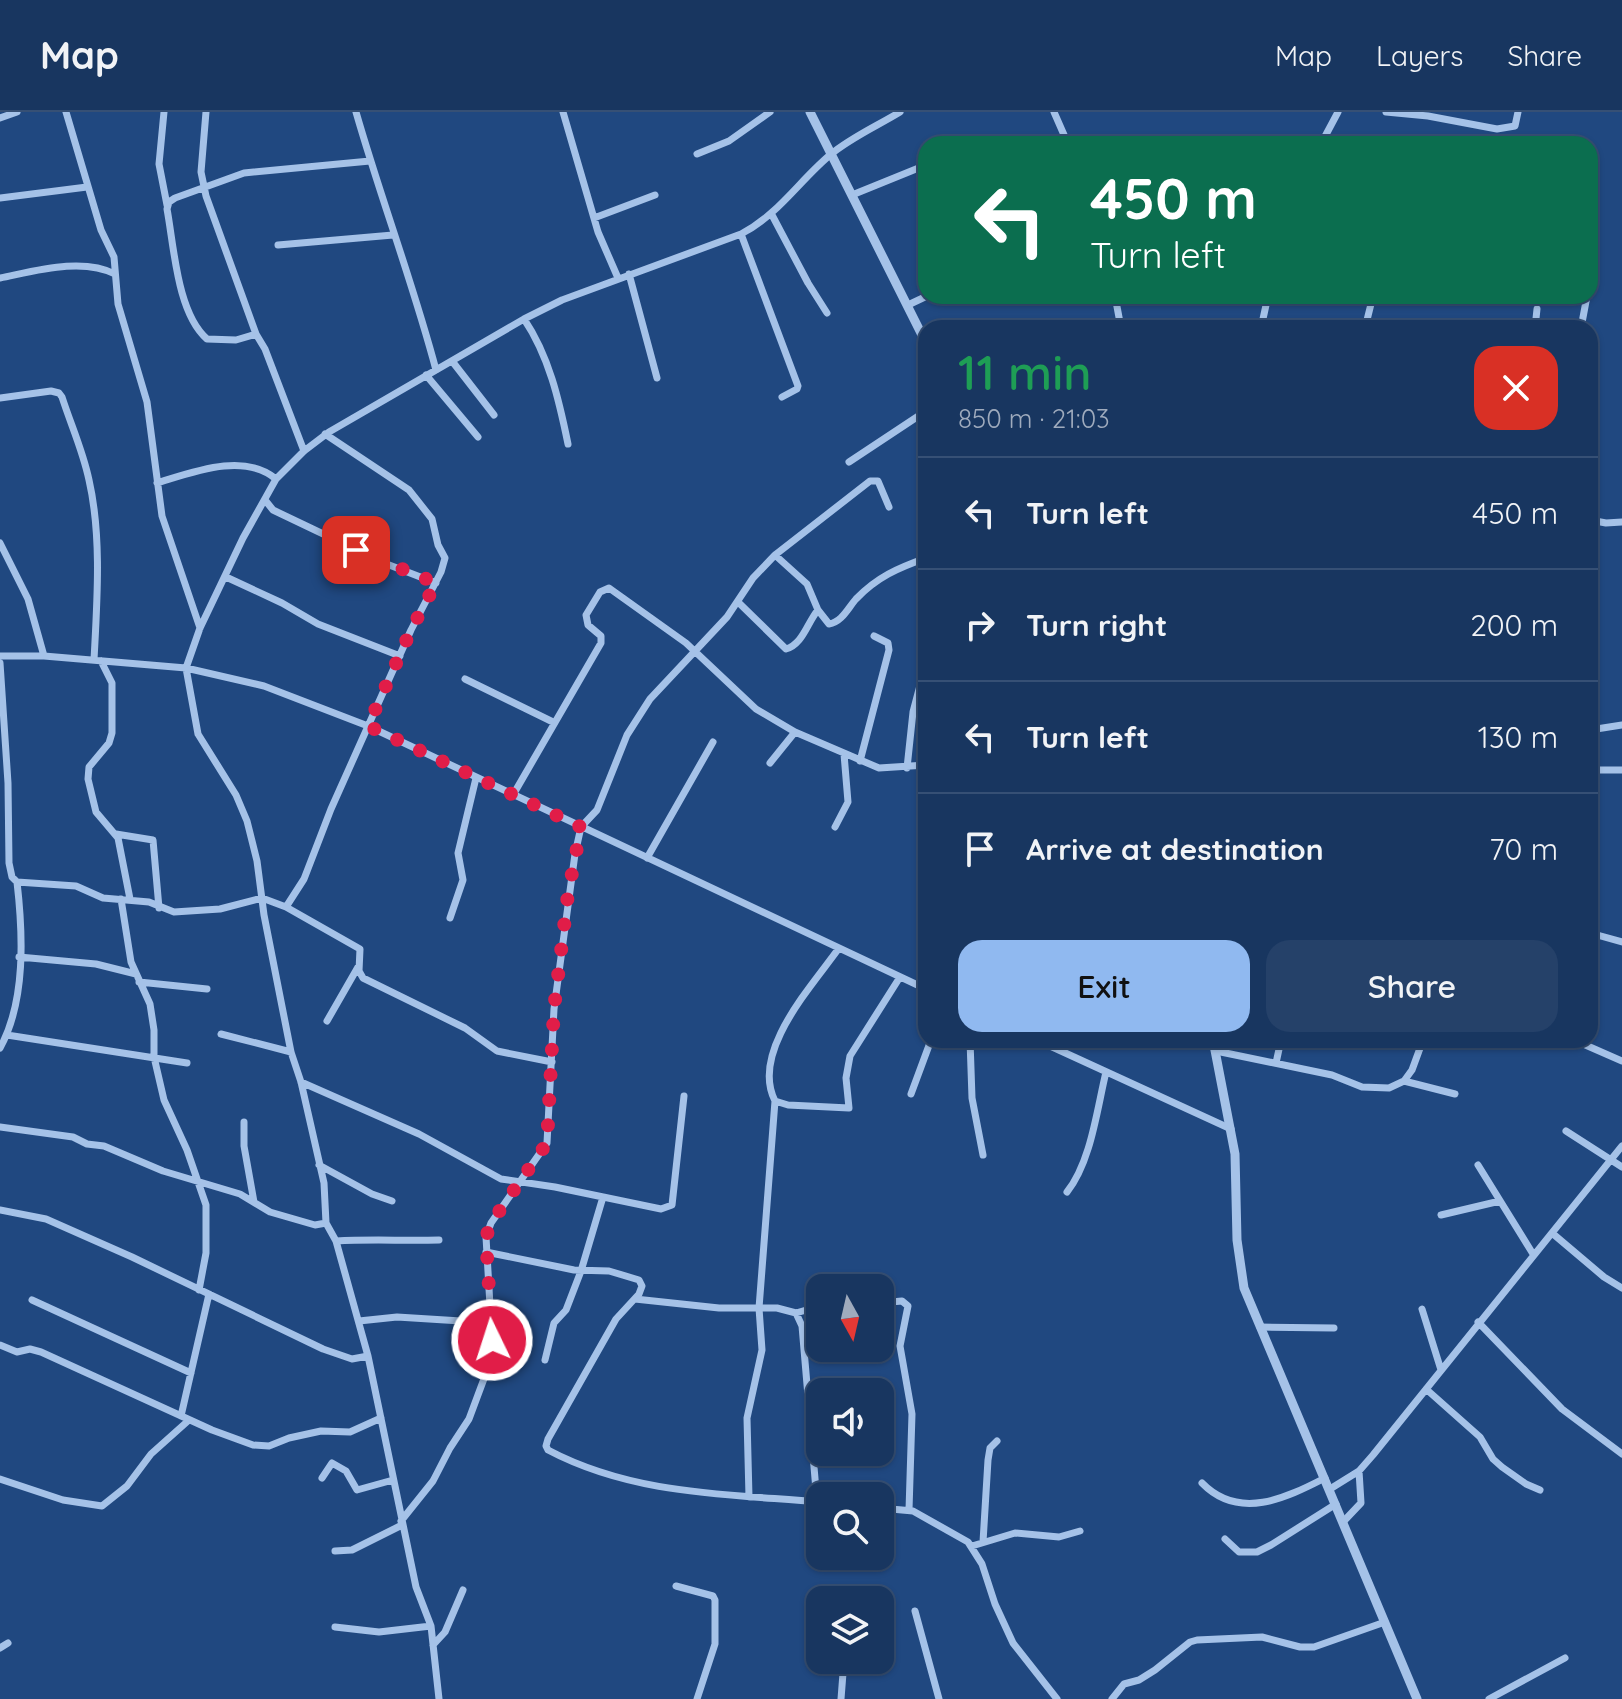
<!DOCTYPE html>
<html lang="en">
<head>
<meta charset="utf-8">
<style>
	:root { --surface:#183660; --page:#254169; --text:#f1f3f6; --muted:#9fabbd; --line:#365075; --accent:#90b9f0 }
	body { margin:0; font-family:Quicksand,sans-serif; background:var(--page); color:var(--text); height:100vh; display:flex; flex-direction:column; font-size:30px; white-space:nowrap }
	* { box-sizing:border-box; margin:0 }
	p { font-size:26px; color:var(--muted) }
	.icon { flex:none; width:44px; height:44px; fill:none; stroke:currentColor; stroke-width:2; stroke-linecap:round; stroke-linejoin:round }
	.map { position:relative; flex:1; overflow:hidden }
	.side { position:absolute; left:918px; top:208px; width:680px; height:728px; display:flex; flex-direction:column; background:var(--surface); border-radius:24px; box-shadow:0 2px 6px #0004,0 0 0 2px var(--line) }
	.side>* { flex:none }
	.banner { position:absolute; left:918px; top:24px; width:680px; height:168px; border-radius:24px; box-shadow:0 2px 6px #0004,0 0 0 2px var(--line); background:#0b6e4f; color:#fff; overflow:hidden }
	.needle { width:52px; rotate:172deg }
	.fabs { position:absolute; left:806px; top:1162px; display:grid; gap:16px }
	.fabs a { display:grid; place-items:center; width:88px; height:88px; border-radius:16px; background:var(--surface); box-shadow:0 2px 6px #0004,0 0 0 2px var(--line); font-size:40px }
	.pin { position:absolute; display:grid; place-items:center; width:68px; height:68px; color:#fff; margin:-34px; border-radius:16px; box-shadow:0 4px 12px #0006 }
	.me { position:absolute; width:88px; margin:-44px; rotate:356deg; stroke-linejoin:round; filter:drop-shadow(0 0 6px #0008) }
	.turn { display:flex; align-items:center; gap:28px; height:168px; padding:0 40px; font-size:36px }
	.turn .icon { width:104px; height:104px; stroke-width:2.5 }
	.turn b { display:block; font-size:56px; line-height:68px }
	.round { display:grid; place-items:center; flex:none; width:84px; height:84px; border-radius:24px; background:var(--page) }
	.overview { display:flex; align-items:center; justify-content:space-between; height:136px; padding:0 40px }
	h1 { font-size:48px; font-weight:600; line-height:60px; color:#1e9e55 }
	.primary-button { display:flex; gap:16px; margin-top:auto; padding:16px 40px }
	.primary-button a { flex:1; height:92px; border-radius:24px; background:var(--accent); color:#111; font-size:32px; font-weight:600; line-height:92px; text-align:center }
	.primary-button a+a { background:var(--page); color:var(--text) }
	ul { padding:0; list-style:none }
	li { display:flex; align-items:center; gap:24px; height:112px; padding:0 40px; border-top:2px solid var(--line) }
	li div { flex:1 }
	li b { display:block; font-size:30px }
	li em { font-style:normal }
	header { display:flex; align-items:center; gap:48px; box-sizing:border-box; height:112px; padding:0 40px; background:var(--surface); border-bottom:2px solid var(--line) }
	header strong { font-size:38px }
	nav { display:flex; gap:44px; margin-inline-start:auto; font-size:28px }
	.map>svg:first-child { display:block }
	.lines { fill:none; stroke-linecap:round; stroke-linejoin:round }
	.minor { stroke:#a5c2e8; stroke-width:7 }
	.tertiary { stroke:#a5c2e8; stroke-width:9 }
	.route { stroke:#e11d48; stroke-width:14; stroke-dasharray:0 25.2 }
</style>
</head>
<body>
<header>
<strong>Map</strong>
<nav><a>Map</a><a>Layers</a><a>Share</a></nav>
</header>
<div class="map">
<svg width="1622" height="1587" viewBox="0 0 1622 1587">
	<rect width="100%" height="100%" fill="#204880"/>
	<g class="lines">
		<path class="minor" d="M66,0L101,118L114,145L118,192L147,290L162,404L200,516
			M164,0L159,52L167,93
			M206,0L201,60L206,84L256,222L265,237L304,339
			M356,0C381,87 413,171 436,258
			M563,0L598,120L618,166
			M1054,0L1068,32
			M1386,0L1428,4L1497,17L1515,14L1518,0
			M0,6L17,0
			M1321,32L1338,0
			M697,42L729,29L770,0
			M852,83L926,53
			M0,86L87,75
			M772,103L808,171L827,201
			M594,106L655,83
			M741,122L798,274L797,277L782,285
			M278,133L393,123
			M629,162L657,266
			M0,166C35,159 82,145 115,162
			M1590,168L1593,149
			M1115,184L1121,216
			M908,193L927,184
			M524,207C549,244 559,288 568,332
			M1261,216L1268,184
			M1365,216L1373,184
			M1535,216L1537,197
			M1581,216L1587,184
			M256,222L236,228L207,227C177,201 174,134 167,97L169,90L175,86L244,61L370,49
			M452,249L494,303
			M426,263L478,325
			M0,286L51,279L59,281L62,285C71,313 83,339 89,368C102,425 97,490 94,548
			M849,350L926,299
			M157,371C193,360 244,340 276,367
			M265,388L273,398L384,451L436,471
			M1590,408L1606,411L1622,410
			M0,431L28,487L44,544
			M775,443L807,472L818,498L829,512C842,510 848,496 856,487C877,465 898,456 926,446
			M226,465L282,491L318,512L400,544
			M738,490L786,537C803,532 807,511 818,498
			M0,544H44L186,556L264,574L368,614L926,877
			M101,549L112,571V621L109,631L89,655L88,667L96,700L118,726L130,787
			M0,551L8,671L9,751L12,765L17,770L76,774L103,786L149,790L174,800L220,797L262,786L286,795L304,767L331,697L411,518L441,460L445,446L438,433L432,407L409,378L325,322
			M465,567L553,610
			M1590,618L1622,613
			M860,649L889,538L888,531L874,524
			M770,651L795,620
			M907,656L913,600L926,551
			M1590,677L1593,658H1622
			M513,683L601,531V524L588,513L586,503L600,480L609,476L686,531L756,597L795,620L879,656L926,653
			M835,715L848,690L844,642
			M116,722L153,728L159,796
			M647,746L713,630
			M121,787L131,850L150,892L154,918V945L164,988L187,1038L206,1093V1141L199,1178
			M286,795L360,837L359,859L363,866L465,916L497,939L552,950
			M450,806L463,768L458,741L476,666
			M1590,821L1622,830
			M19,845L96,852L136,862
			M139,870L207,877
			M327,909L358,855
			M221,922L291,940
			M7,923L187,951
			M970,928L972,986L983,1043
			M1037,928L1231,1017
			M1574,928L1622,949
			M0,936C26,889 23,822 17,770
			M1216,939L1332,963L1362,975L1389,976L1404,969L1412,958L1423,928
			M1276,951L1281,928
			M1404,969L1455,982
			M301,970L419,1022L501,1067L555,1075L661,1097L672,1093L684,984
			M911,982L931,928
			M775,989L788,993L849,996L846,966L850,944L900,865
			M244,1010V1034L254,1090
			M0,1015L73,1025L87,1032L104,1034L163,1059L240,1082L270,1100L315,1113L326,1111
			M1566,1019L1622,1055
			M319,1053L372,1082L392,1089
			M1478,1053L1533,1142
			M1067,1080C1091,1050 1097,997 1106,960
			M0,1098L46,1107L132,1145L323,1237L352,1247L368,1244
			M1441,1103L1500,1089
			M1552,1121L1604,1165L1622,1176
			M336,1129C371,1127 404,1129 439,1128
			M486,1140L574,1158L609,1159L639,1168L642,1174L639,1182L616,1207L548,1327L546,1334L548,1338C633,1383 727,1382 820,1390
			M635,1187L719,1196H777L796,1201L820,1194
			M32,1188L191,1261
			M880,1191L902,1189L908,1194L900,1234L912,1302L909,1398
			M1422,1197L1441,1258
			M796,1201L802,1214L817,1390
			M359,1209L397,1205L461,1209L491,1205
			M1478,1210L1562,1297L1622,1342
			M1260,1215L1334,1216
			M0,1233L17,1240L30,1237L41,1240L212,1318L253,1333L269,1334L289,1326L321,1319L350,1320L381,1306
			M545,1248L554,1211L566,1198L581,1159L603,1085
			M1426,1277L1480,1325L1493,1347L1502,1355L1526,1372L1540,1378
			M181,1304L209,1182
			M322,1366L332,1351L346,1359L357,1378L393,1368
			M0,1367L63,1388L102,1394L127,1374L151,1342L189,1308
			M1202,1371C1239,1409 1286,1386 1325,1366
			M1330,1377L1359,1359L1373,1343L1622,1034
			M749,1385L747,1306L762,1238L759,1196L775,989C750,940 812,874 839,836
			M880,1396L913,1399L968,1430L982,1452L995,1492L1013,1531L1057,1587
			M401,1409L433,1369L450,1336L469,1307L488,1256L492,1228L486,1125L491,1111L547,1031L554,897L575,742L581,715L597,698L627,623L650,587L727,505L753,466L775,443L870,369H878L889,395
			M1343,1410L1361,1391L1359,1359
			M1225,1427L1239,1440H1257L1271,1433L1336,1392
			M983,1430L988,1348L990,1336L997,1329
			M972,1434L1015,1421L1059,1425L1080,1419
			M335,1439L352,1438L402,1413
			M676,1474L713,1484L715,1488V1532L697,1587
			M915,1499L939,1587
			M335,1515L379,1520L431,1514
			M433,1533L445,1520L463,1478
			M0,1536L8,1531
			M439,1587L431,1514L416,1475L368,1244L336,1129L326,1111L324,1071L301,970L291,940L264,803L257,749L247,709L236,683L198,622L186,556L200,516L243,426L276,367L304,339L329,320L524,207L562,188L741,122C778,103 799,69 830,43C850,26 877,14 900,0
			M841,1587L844,1548
			M1112,1587L1124,1572L1139,1568L1155,1558L1190,1530L1197,1528L1262,1525L1300,1535H1314L1385,1510
			M1489,1587L1565,1546"/>
		<path class="tertiary" d="M810,0L926,231
			M1213,928L1235,1042L1237,1128L1244,1176L1417,1587"/>
	</g>
	<g class="lines">
		<path class="route" d="M356,438L436,471L411,518L368,614L581,715L568,782L554,897L547,1031L491,1111L486,1125L492,1228"/>
	</g>
</svg>
<div class="fabs">
<a><svg class="needle" viewBox="-14 -14 28 28"><path d="M0-13l5 13h-10z" fill="#e53935"/><path d="M0 13l5-13h-10z" fill="#9fabbd"/></svg></a>
<a><svg class="icon" aria-label="sound" viewBox="0 0 24 24"><path d="M4 9h4l5-4v14l-5-4H4zM17 9q2 3 0 6"/></svg></a>
<a><svg class="icon" aria-label="search" viewBox="0 0 24 24"><circle cx="10" cy="10" r="6"/><path d="M15 15l6 6"/></svg></a>
<a><svg class="icon" aria-label="layers" viewBox="0 0 24 24"><path d="M12 4l9 5-9 5-9-5zM3 14l9 5 9-5"/></svg></a>
</div>
<div class="pin" style="left:356px;top:438px;background:#d93025"><svg class="icon" aria-label="arrive" viewBox="0 0 24 24"><path d="M6 21V4h12l-3 4 3 4H6"/></svg></div>
<svg class="me" style="left:492px;top:1228px" viewBox="-20 -20 40 40"><circle r="17" fill="#e11d48" stroke="#fff" stroke-width="3"/><path d="M0-11L8 9 0 5-8 9z" fill="#fff"/></svg>
<div class="banner">
<div class="turn"><svg class="icon" aria-label="left" viewBox="0 0 24 24"><path d="M17 20v-9H6M10 6l-5 5 5 5"/></svg><div><b>450 m</b>Turn left</div></div>
</div>
<section class="side">
<div class="overview"><div><h1>11 min</h1><p>850 m · 21:03</p></div><a class="round" style="background:#d93025;color:#fff"><svg class="icon" aria-label="close" viewBox="0 0 24 24"><path d="M6 6l12 12M18 6L6 18"/></svg></a></div>
<ul>
<li><svg class="icon" aria-label="left" viewBox="0 0 24 24"><path d="M17 20v-9H6M10 6l-5 5 5 5"/></svg><div><b>Turn left</b></div><em>450 m</em></li>
<li><svg class="icon" aria-label="right" viewBox="0 0 24 24"><path d="M7 20v-9h11M14 6l5 5-5 5"/></svg><div><b>Turn right</b></div><em>200 m</em></li>
<li><svg class="icon" aria-label="left" viewBox="0 0 24 24"><path d="M17 20v-9H6M10 6l-5 5 5 5"/></svg><div><b>Turn left</b></div><em>130 m</em></li>
<li><svg class="icon" aria-label="arrive" viewBox="0 0 24 24"><path d="M6 21V4h12l-3 4 3 4H6"/></svg><div><b>Arrive at destination</b></div><em>70 m</em></li>
</ul>
<div class="primary-button"><a>Exit</a><a>Share</a></div>
</section>
</div>
</body>
</html>
